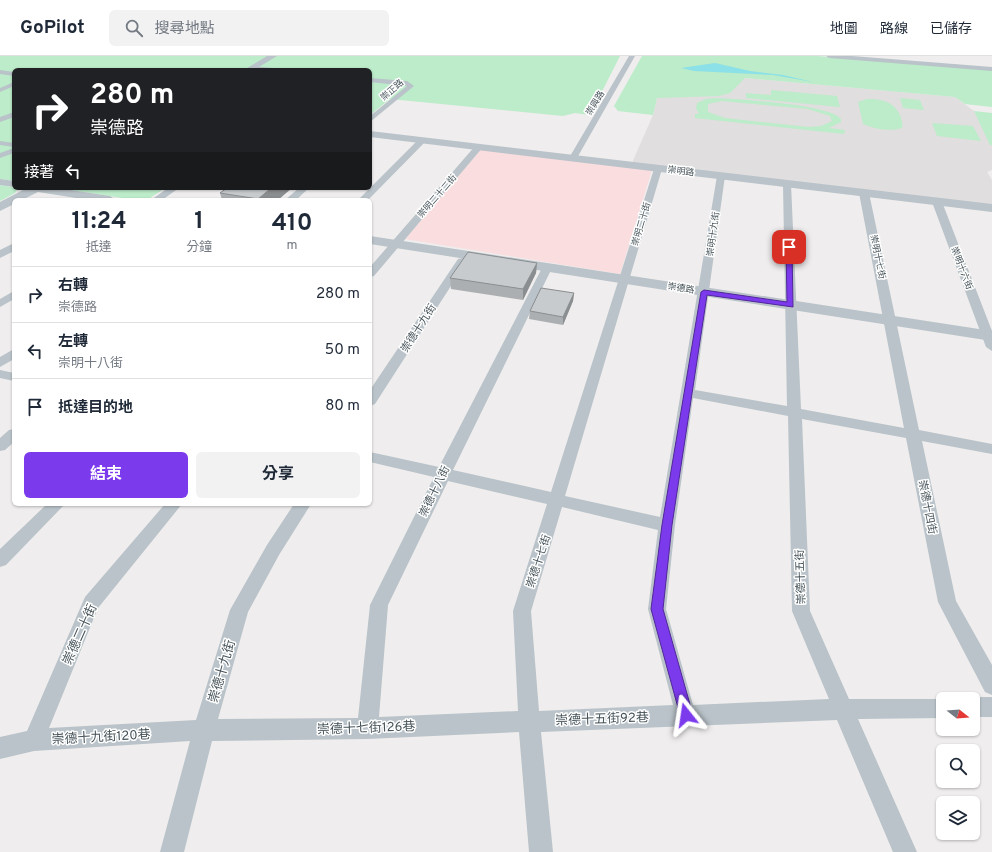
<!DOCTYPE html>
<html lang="zh-TW">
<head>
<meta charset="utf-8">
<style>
	:root { --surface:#fff; --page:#f2f2f3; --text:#1f2937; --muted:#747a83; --line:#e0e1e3; --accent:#7c3aed }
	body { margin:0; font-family:Overpass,"Noto Sans TC",sans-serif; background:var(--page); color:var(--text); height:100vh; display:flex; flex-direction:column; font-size:15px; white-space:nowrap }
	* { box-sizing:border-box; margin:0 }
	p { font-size:13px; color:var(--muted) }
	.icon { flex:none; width:22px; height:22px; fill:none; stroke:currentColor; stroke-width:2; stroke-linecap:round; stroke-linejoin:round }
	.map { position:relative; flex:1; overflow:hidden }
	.details { position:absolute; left:12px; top:142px; width:360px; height:308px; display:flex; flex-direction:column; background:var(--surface); border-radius:6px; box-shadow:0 1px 3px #0004 }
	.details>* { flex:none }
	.top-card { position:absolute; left:12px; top:12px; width:360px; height:122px; border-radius:6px; box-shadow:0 1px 3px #0004; background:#202124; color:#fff; overflow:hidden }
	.needle { width:26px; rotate:107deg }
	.tools { position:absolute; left:936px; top:636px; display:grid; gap:8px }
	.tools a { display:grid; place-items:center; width:44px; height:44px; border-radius:6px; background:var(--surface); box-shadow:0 1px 3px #0004; font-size:20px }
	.pin { position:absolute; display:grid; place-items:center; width:34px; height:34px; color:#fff; margin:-17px; border-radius:8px; box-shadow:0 2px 6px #0006 }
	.me { position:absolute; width:44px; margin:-22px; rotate:345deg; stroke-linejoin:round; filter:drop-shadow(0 0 3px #0008) }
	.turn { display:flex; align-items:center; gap:14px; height:84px; padding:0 12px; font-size:18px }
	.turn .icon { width:52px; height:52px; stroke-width:2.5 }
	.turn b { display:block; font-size:28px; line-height:34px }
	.then { display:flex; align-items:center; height:38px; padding:0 12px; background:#0003; gap:8px; font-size:15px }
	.eta { display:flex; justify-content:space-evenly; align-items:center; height:68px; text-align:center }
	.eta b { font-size:24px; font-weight:700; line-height:28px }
	.button { display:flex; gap:8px; margin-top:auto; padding:8px 12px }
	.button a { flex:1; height:46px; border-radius:6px; background:var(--accent); color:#fff; font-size:16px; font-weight:700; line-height:46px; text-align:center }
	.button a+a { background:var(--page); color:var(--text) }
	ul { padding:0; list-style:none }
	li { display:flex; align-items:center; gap:12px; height:56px; padding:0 12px; border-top:1px solid var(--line) }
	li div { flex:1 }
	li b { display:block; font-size:15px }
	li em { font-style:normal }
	header { display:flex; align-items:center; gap:24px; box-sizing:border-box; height:56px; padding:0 20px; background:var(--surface); border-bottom:1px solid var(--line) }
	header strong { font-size:19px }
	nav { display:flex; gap:22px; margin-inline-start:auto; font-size:14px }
	.search { width:280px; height:36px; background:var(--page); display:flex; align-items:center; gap:10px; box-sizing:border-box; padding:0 14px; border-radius:6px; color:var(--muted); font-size:15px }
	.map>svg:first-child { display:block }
	.education { fill:#e0dede }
	.medical { fill:#f9dddf }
	.green { fill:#bcecc9; fill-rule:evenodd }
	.water { fill:#8ce0e7 }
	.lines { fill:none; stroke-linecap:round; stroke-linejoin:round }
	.minor { fill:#b9c3c9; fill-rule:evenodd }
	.tertiary { fill:#b9c3c9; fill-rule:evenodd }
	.wall { fill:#abafb1 }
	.shaded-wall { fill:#8b8e90 }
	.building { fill:#c7cbce; stroke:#8b8e90 }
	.route { fill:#7c3aed; stroke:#51269a }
	.labels { text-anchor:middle; stroke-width:3; stroke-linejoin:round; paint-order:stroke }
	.far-street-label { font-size:9px; fill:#465359; stroke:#fff }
	.street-label { font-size:11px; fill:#465359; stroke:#fff }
	.near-street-label { font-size:13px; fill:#465359; stroke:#fff }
</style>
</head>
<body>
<header>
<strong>GoPilot</strong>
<div class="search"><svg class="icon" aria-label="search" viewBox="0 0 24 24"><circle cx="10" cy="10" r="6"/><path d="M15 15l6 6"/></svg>搜尋地點</div>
<nav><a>地圖</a><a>路線</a><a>已儲存</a></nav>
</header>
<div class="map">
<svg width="992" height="796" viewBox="0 0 992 796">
	<rect width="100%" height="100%" fill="#efeded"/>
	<path class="education" d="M745,22L955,41L974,55L992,89V114L987,116L992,124V149L632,107L653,59L657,42Z"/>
	<path class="medical" d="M481,93L652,114L620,218L405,183Z"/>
	<path class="green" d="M0,0H620L590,59L575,57L563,60L390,43L370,59V14H14V125L0,123Z
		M642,0H817L992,14V51L965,48L955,41L745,22L730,37L719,40L657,42L653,59L618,55L614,50Z
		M771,34L837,40L840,51L746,42V37L771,39Z
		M715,42C737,43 831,48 841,63V66L829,72L845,74L844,78L695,62V58H699L696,52L697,47L706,43ZM722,45L808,53L830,60L832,65L821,70L809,71L725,62L708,56V48Z
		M900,42L920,44L924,54L903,52Z
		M867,43C881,43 893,45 900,59C902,64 903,68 902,72C889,76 875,73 863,68L858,46Z
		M974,55L992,57V89H990Z
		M932,67L973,70L981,85L937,80Z
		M0,129L18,132L15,137L0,145Z
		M57,132H165L147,144H136Z"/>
	<path class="water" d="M715,7L750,15L783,19L813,26L773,19L694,15L681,12Z"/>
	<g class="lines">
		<path class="minor" d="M629,0H635L577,102L576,104H570L569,102Z
			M826,0H852L992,11V15L829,2Z
			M251,10L273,12L276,14L249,13L248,12Z
			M0,14L14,16V20L0,18Z
			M370,22L407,25L414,30L370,66V60L407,30L370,26Z
			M14,26V30L0,36V32Z
			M14,56V61L0,66V61Z
			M420,82L427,84L368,144H358Z
			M0,85L14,87V91L0,89Z
			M476,89L483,91L374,220L370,221V211Z
			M14,92V97L0,102V97Z
			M658,110L662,113L565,440L660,461L717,120L721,117L725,120L695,334L787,350L783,128L787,125L791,128L801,353L904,372L859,137L864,134L869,137L919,374L992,388V398L922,385L956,545L992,609V639L985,636L938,546L906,382L802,363L810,555L849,643H946H943V662L858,663L917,796H893L837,664L541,676L553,796H529L519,676L367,683L212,685L184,796H160L190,685L34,695L0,703V681L27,675L85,541L165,448H182L98,552L49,672L196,664L230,554L267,489L294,448H311L279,499L248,556L218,663L358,662L370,549L434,421L370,406V396L439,411L542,212L547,209L552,212L453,414L551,436L654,113ZM693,342L788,360L792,555L829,643L693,649L666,553L675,469ZM448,425L547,448L513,555L518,655L379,661L388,549ZM562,451L658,474L648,553L673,649L539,655L531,555Z
			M168,132H179L162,144H151Z
			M299,132H309L296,144H285Z
			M937,143L942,146L992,275V295L986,291L932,146Z
			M14,187V195L0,202V194Z
			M462,202L467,205L375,348L370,350V334L458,203Z
			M14,235V243L0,251V243Z
			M14,293V303L0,311V301Z
			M0,314L14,317V325L0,322Z
			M14,373V386L5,394L0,395V382L9,374Z
			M47,448H65L6,509L0,511V493Z
			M973,641H992V661H973V643H967Z"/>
		<path class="tertiary" d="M267,0H277L254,14H244Z
			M370,75L992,148V156L370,81Z
			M0,123L14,125V131L0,129Z
			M27,132H58L110,140L116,144H89L38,136L22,144H14V148L0,155V146Z
			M370,180L992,275V285L370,188Z"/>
	</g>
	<path class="wall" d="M220,137L278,144H222Z
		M537,207L536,217L523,244L451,233L450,222Z
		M574,237L573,245L563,269L529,263L530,255Z"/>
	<path class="shaded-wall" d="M271,132H292L278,144H259L258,143Z
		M537,207L536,217L523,244V233Z
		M574,237L573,245L563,269V261Z"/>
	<path class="building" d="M227,132H271L258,143L220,137Z
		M468,196L537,207L523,233L450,222Z
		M541,232L574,237L563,261L530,255Z"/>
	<path class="route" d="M789,189L792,191L793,251L707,239L672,469L663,553L693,659L691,664L686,665L682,664L680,659L651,553L662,469L701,236L704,234L787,246L786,191Z"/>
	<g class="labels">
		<g class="far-street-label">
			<text transform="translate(392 34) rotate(-41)" y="3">崇正路</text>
			<text transform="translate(595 47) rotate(-59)" y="3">崇興路</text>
			<text transform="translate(681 115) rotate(7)" y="3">崇明路</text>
			<text transform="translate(437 140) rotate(-49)" y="3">崇明二十二街</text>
			<text transform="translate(641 168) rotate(-73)" y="3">崇明二十街</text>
			<text transform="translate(713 178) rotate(-82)" y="3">崇明十九街</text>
			<text transform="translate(878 201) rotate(78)" y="3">崇明十七街</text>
			<text transform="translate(962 212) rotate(69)" y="3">崇明十六街</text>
			<text transform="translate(681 232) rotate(9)" y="3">崇德路</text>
		</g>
		<g class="street-label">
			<text transform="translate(418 272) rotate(-57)" y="4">崇德十九街</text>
			<text transform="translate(434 435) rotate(-64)" y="4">崇德十八街</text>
			<text transform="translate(928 451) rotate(79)" y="4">崇德十四街</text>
			<text transform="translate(538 505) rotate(-72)" y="4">崇德十七街</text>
			<text transform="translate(800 521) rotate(-92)" y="4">崇德十五街</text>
		</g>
		<g class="near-street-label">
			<text transform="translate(79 578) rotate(-66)" y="5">崇德二十街</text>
			<text transform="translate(221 615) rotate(-74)" y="5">崇德十九街</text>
			<text transform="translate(602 662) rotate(-2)" y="5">崇德十五街92巷</text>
			<text transform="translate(366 671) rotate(-2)" y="5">崇德十七街126巷</text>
			<text transform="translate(101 680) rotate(-3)" y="5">崇德十九街120巷</text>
		</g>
	</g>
</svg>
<div class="tools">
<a><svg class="needle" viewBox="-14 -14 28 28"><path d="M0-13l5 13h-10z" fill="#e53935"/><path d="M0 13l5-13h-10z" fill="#747a83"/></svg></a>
<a><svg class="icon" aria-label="search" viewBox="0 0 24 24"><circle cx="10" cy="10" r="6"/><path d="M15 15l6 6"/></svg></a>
<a><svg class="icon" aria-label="layers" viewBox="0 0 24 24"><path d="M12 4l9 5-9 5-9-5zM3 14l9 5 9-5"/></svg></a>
</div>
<div class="pin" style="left:789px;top:191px;background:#d93025"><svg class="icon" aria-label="arrive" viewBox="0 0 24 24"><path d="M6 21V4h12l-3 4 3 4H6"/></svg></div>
<svg class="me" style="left:686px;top:659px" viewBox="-20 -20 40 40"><path d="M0-17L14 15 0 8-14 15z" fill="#7c3aed" stroke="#fff" stroke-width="4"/></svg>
<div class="top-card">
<div class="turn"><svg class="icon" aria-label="right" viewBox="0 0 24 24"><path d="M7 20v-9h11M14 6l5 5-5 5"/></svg><div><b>280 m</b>崇德路</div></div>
<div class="then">接著<svg class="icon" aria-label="left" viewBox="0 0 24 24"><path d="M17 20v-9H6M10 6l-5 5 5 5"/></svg></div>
</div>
<section class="details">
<div class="eta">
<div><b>11:24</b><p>抵達</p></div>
<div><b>1</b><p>分鐘</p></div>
<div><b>410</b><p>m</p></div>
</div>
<ul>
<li><svg class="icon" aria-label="right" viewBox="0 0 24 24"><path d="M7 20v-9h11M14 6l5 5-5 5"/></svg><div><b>右轉</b><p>崇德路</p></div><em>280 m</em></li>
<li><svg class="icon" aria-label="left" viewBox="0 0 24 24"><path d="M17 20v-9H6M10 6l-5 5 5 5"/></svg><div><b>左轉</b><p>崇明十八街</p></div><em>50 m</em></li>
<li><svg class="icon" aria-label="arrive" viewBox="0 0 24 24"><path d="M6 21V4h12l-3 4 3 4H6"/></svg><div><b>抵達目的地</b></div><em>80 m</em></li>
</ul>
<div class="button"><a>結束</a><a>分享</a></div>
</section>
</div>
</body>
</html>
